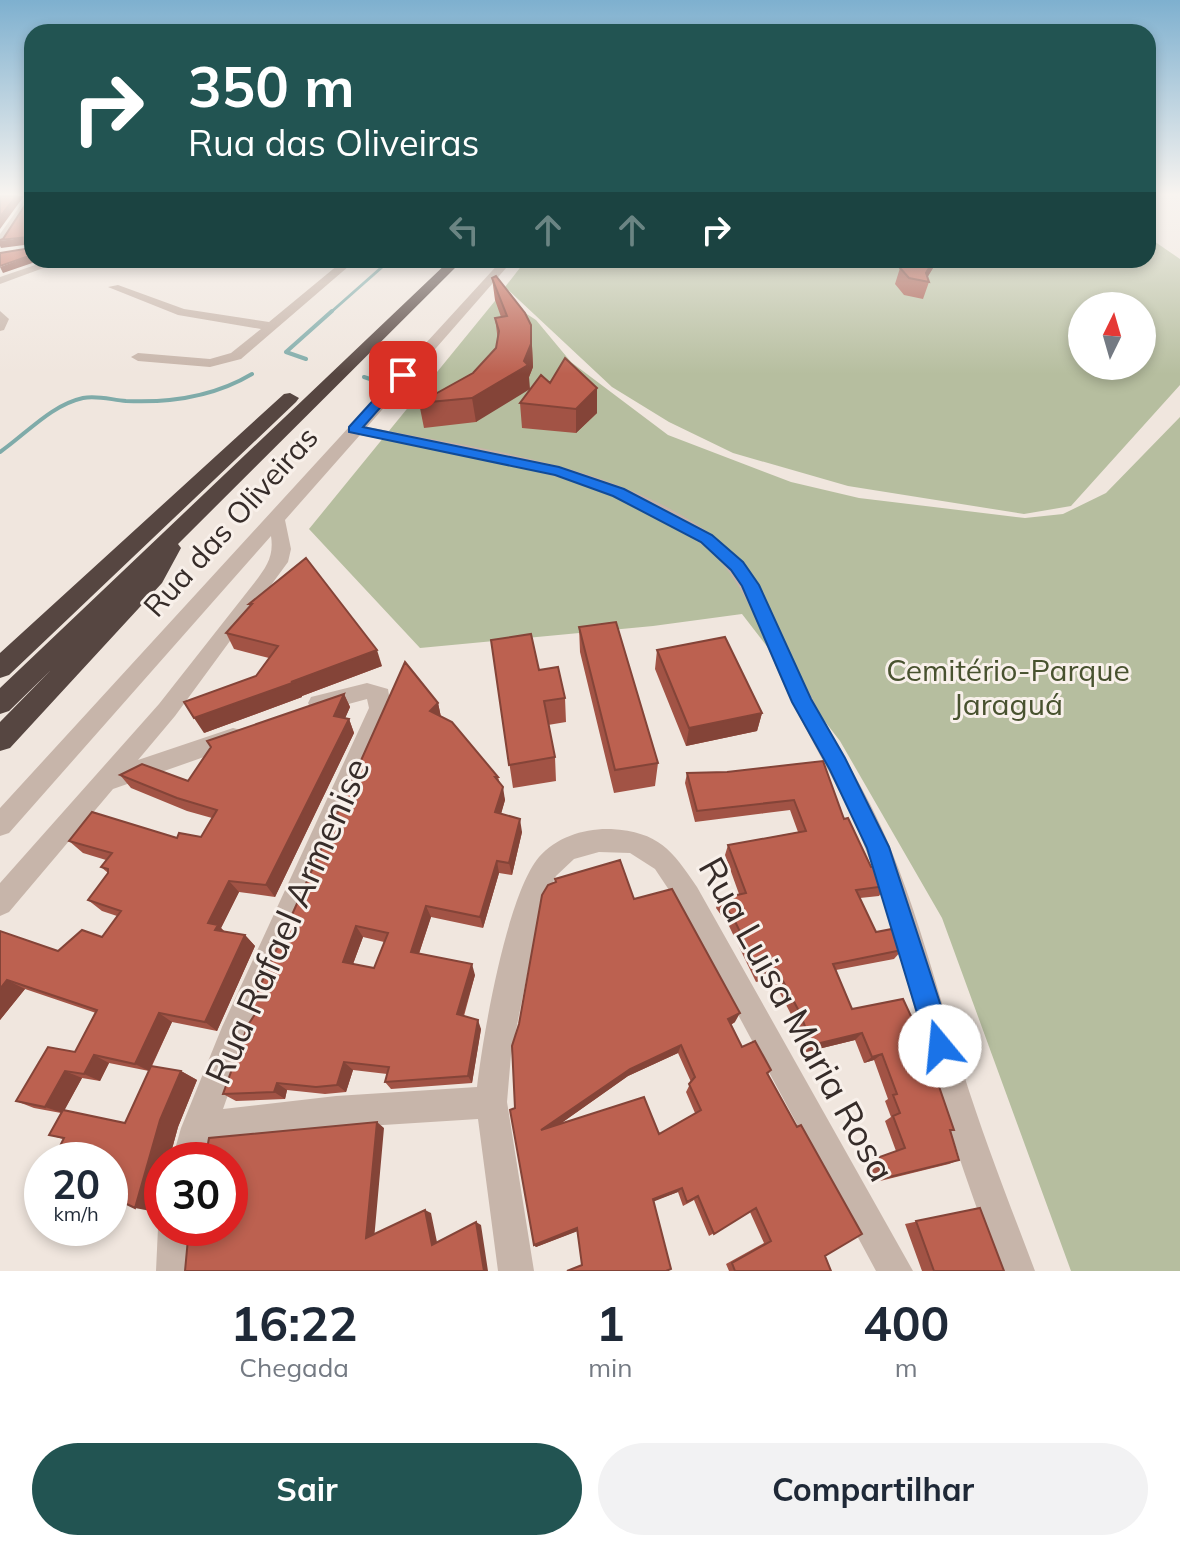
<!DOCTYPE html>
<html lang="pt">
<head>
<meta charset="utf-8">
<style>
	:root { --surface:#fff; --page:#f2f2f3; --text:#1f2937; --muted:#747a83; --accent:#225452 }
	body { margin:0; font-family:Mulish,sans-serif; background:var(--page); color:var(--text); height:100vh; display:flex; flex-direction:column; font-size:30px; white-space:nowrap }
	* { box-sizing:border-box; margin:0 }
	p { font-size:26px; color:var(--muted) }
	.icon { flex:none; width:44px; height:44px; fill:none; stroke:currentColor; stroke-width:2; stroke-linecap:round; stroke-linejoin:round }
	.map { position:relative; height:1271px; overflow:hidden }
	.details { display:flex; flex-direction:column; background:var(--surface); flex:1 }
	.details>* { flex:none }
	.top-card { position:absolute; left:24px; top:24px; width:1132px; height:244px; border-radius:24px; box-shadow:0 4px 12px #0003; background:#225452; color:#fff; overflow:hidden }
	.needle { width:52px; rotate:5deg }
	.buttons { position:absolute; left:1068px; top:292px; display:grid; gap:16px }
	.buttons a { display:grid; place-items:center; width:88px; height:88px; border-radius:50%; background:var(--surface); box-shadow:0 4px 12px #0003; font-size:40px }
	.speed { position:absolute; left:24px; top:1142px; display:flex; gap:16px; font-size:40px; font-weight:700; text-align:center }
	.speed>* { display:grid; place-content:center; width:104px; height:104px; border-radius:50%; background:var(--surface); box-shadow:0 4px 12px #0003; line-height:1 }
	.speed small { font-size:20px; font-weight:400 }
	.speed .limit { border:12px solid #d22; background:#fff; color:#111 }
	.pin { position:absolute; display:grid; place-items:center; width:68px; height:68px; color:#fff; margin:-34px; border-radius:16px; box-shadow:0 4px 12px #0006 }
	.me { position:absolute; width:88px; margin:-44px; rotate:343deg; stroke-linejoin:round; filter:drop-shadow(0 0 6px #0008) }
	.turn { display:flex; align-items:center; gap:28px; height:168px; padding:0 32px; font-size:36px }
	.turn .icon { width:104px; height:104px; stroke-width:2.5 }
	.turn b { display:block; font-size:56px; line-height:68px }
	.lanes { display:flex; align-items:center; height:76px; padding:0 32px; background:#0003; justify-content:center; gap:40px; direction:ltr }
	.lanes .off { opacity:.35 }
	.eta { display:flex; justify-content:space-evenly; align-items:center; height:136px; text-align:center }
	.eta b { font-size:48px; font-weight:700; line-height:56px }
	.primary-button { display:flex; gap:16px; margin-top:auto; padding:16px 32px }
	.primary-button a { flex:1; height:92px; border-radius:48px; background:var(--accent); color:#fff; font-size:32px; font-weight:700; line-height:92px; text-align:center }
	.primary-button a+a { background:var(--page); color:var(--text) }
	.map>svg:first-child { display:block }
	.green { fill:#b6be9f; fill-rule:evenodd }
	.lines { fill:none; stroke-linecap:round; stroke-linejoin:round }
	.stream-far1 { stroke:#7faba9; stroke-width:3 }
	.stream { stroke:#7faba9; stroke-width:4 }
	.minor { fill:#c7b5aa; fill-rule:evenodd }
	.highway { fill:#564641; fill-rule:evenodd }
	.wall { fill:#a25345; fill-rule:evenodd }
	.shaded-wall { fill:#844438 }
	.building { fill:#bc6150; stroke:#844438; stroke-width:2; fill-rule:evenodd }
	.route { fill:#1a73e8; stroke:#114b97; stroke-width:2 }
	.labels { text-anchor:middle; stroke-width:6; stroke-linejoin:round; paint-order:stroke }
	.street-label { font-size:30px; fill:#362c29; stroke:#f8f0ea }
	.park-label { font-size:30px; fill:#48522f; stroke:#f8f0ea }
	.near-street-label { font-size:36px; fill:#362c29; stroke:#f8f0ea }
</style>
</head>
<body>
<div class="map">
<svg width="1180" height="1271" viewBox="0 0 1180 1271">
	<rect width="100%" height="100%" fill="#f0e6de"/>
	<path class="green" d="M1148,237L1180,259V385L1071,506L1024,514L848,486L733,453L669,422L612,387L505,287L526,260H1148ZM1082,306H1142V366H1082Z
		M499,296L536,320L571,362L668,435L791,482L859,498L1025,518L1063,514L1106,493L1180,417V1271H1071L942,918L840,741L742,614L653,626L420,648L309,529Z"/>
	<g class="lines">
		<path class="stream-far1" d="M330,313L390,260"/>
		<path class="stream" d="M286,352L332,311
			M286,352L306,359
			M364,377L379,382
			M0,452C26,434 51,405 83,398C97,395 112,400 126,401C169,403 215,396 252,374"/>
		<path class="minor" d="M27,196H32V201L4,244L0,245V234Z
			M50,260H65L0,284V277Z
			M344,260H356L241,359L210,367L138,361L131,357L138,353L210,359L231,353L261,329L178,315L108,287L118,285L184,309L269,322Z
			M502,260H513L367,427C482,449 613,464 711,534C762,570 779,633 806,686C833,741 867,791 890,847C920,920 939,997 963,1072C984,1139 1010,1205 1035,1271H999C976,1205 951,1138 932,1071C910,996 893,918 864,845C842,789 808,738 783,683C760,633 745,574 697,541C599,473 474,457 360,435L285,520L291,549L288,562L175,716L138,760L233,728L241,730L244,737L241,744L113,789L9,912L0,916V883L159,704L255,582C267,566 274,556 271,536L9,833L0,836V808Z
			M0,311L9,319L4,330L0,331Z
			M367,683L388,689L391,708L247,1041L223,1109L336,1096L477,1087C483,1035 507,895 539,857C556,837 585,828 611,829C659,832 672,850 697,887L913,1271H876L679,905L655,869L630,853L599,852L574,859L556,876L541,906L511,1055L507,1102L534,1271H498L478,1119L336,1128L211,1142L204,1160H172L181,1128L222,1027L369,708L367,699L319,712L311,709L308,703L311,697Z
			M162,1218V1228H192V1271H156L158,1228Z"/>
		<path class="highway" d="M450,260H463L178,544L181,548L162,583L10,748L0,751V722L51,670L9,711L0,714V688Z
			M290,393L299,398L296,402L9,675L0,678V653L284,394Z"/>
	</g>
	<path class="wall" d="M911,260H936L933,268L927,278L929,282L923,299L904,295L895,284L900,268Z
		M492,278L531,325L533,367L529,377L476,422L424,428L419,403L473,373L496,348L498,341L495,318L501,317L495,300Z
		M550,383L597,388V413L576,433L522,428L520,403Z
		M249,604L382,666L302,696V697L204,733L256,676L269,658L234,649L226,633L250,606Z
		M579,627L658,763L655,786L614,793L580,652Z
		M491,640L565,698L566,722L548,725L555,757L556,781L513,788Z
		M657,650L762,713L757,731L686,746L655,669Z
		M344,694L350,707L345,718L349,719L354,733L275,897L239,892L221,928L225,932L245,935L255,946L217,1031L172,1022L152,1066L181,1071L197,1080L178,1127L169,1160H162L156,1212L63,1139L49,1135L61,1113L34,1108L16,1101L75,1052L96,1013L25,989L0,1020V931L58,951L102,937L117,916L102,911L88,900L108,873L101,867L106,860L83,853L69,841L201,837L212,818L187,811L131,788L120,775L188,781ZM109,1063L149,1071L125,1123L64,1110L82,1078L100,1081Z
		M438,703L441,717L498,777L505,800L501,813L522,832L512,875L499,873L483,928L431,917L419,954L475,975L464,1016L481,1029L472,1083L391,1089L385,1082L387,1074L353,1070L346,1092L325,1094L287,1090L285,1099L236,1101L223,1094L255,1014L250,1009ZM363,937L384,942L374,968L353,964Z
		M727,772L844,819L871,867L886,886L879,896L860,898L876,932L902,950L894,959L836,970L852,1009L954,1130L950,1131L959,1160L949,1164L876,1182L866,1163L896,1151L885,1121L891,1117L885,1101L888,1099L874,1060L864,1063L855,1040L806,1052L794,1020L772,978L756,982L729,926L716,908L719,899L739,894L725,855L728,845L798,832L790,810L695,822L685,783L687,773Z
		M634,899L735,1022L731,1025L742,1047L771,1070L768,1074L825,1256L831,1271H729L726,1264L764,1243L750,1212L709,1236L694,1200L683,1206L678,1192L653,1201L582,1265L577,1231L536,1247L534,1245L515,1108L519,1024ZM678,1053L691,1082L686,1092L695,1113L659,1134L560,1124L628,1076Z
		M980,1208L1004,1271H922L905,1224Z"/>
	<path class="shaded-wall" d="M16,196H24L0,229V217Z
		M28,237L32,244L1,248L0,246V241Z
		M32,255V260H41L3,273L0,267Z
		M934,260H936L933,268L925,281L926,273Z
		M531,325L533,367L529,377L530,389L476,422L472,398L524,361Z
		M597,388V413L576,433V409Z
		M377,650L382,666L302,696V697L204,733L194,718Z
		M344,694L350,707L340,730L334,716Z
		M438,703L441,717L430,711Z
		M762,713L757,731L686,746L689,728Z
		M349,719L354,733L275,897L266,885Z
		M503,787L505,800L498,825L495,812Z
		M520,819L522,832L512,875L509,863Z
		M497,861L499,873L483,928L480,917Z
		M229,881L239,892L221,928L228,935L226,941L208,923Z
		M426,906L431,917L416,962L411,952Z
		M356,926L363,937L350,972L343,962Z
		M245,935L255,946L217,1031L205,1022Z
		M472,964L475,975L461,1023L457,1014Z
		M7,980L25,989L0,1020V989Z
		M159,1013L172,1022L149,1071L135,1064Z
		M740,1013L735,1022L724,1028L728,1019Z
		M478,1020L481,1029L472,1083L468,1076Z
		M862,1033L855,1040L806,1052L812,1045Z
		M681,1045L678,1053L628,1076L543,1136L541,1130L630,1069Z
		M882,1054L874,1060L864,1063L872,1057Z
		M94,1055L109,1063L100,1081L84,1074Z
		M344,1062L353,1070L346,1092L337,1085Z
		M65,1071L82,1078L63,1113L45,1107Z
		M181,1071L197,1080L178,1127L169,1160H162V1188L156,1212L135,1208L160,1120Z
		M277,1083L287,1090L285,1099L274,1092Z
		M377,1122L384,1128L374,1240L366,1238Z
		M682,1188L678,1192L650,1203L653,1199Z
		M425,1210L431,1213L438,1247L432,1245Z
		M476,1222L481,1225L488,1271H484Z
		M577,1228L578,1231L536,1247L534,1245Z"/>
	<path class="building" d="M0,196H16L0,217Z
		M31,196H32V255L0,266V253L31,248L32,240L28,237L0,240L3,239Z
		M911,260H934L926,273L929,282L909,278L900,268Z
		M496,276L525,313L531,325V344L524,361L528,365L472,398L419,403L473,373L496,348L499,331L495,318L507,316L492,278Z
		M565,358L597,388L576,409L520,403L541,375L550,383Z
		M306,558L377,650L291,682H295L194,718L184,702L256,676L278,646L226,633L252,604H249Z
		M616,622L658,763L615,770L579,627Z
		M531,634L539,670L558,667L565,698L544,701L555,757L509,765L491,640Z
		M725,637L762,713L689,728L657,650Z
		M405,662L438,703L430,711L452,722L498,777H495L503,787L495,812L520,819L509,863L497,861L480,917L426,906L411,952L472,964L457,1014L478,1020L468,1076L385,1082L389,1067L344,1062L337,1085L316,1087L277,1083L274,1092L223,1094L248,1025L257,1011L250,1009L261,984ZM356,926L388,933L374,968L343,962Z
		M344,694L334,716L349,719L266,885L229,881L208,923L218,925L215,930L245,935L205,1022L159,1013L135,1064L94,1055L84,1074L65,1071L45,1107L16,1101L48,1047L75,1052L97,1010L7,980L0,989V931L58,951L82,930L102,937L121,911L88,900L108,873V869L101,867L112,853L69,841L92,812L177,838L179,833L201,837L217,810L177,798L120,775L142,764L188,781L211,747L207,741Z
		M823,761L844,819L848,818L871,867L879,866L886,886L856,890L876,932L897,928L902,950L833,964L852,1009L903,999L925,1046L954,1130H950L959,1160L885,1178L874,1159L905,1148L893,1116L900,1113L893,1095L897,1094L882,1054L872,1057L862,1033L812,1045L800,1013L777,970L760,974L733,917L719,899L746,893L728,845L806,831L794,800L697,811L687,773L727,772Z
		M620,860L634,899L672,889L740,1013L728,1019L742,1047L755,1041L771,1070L767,1073L797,1127L801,1125L862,1234L825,1256L831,1271H735L732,1263L771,1241L756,1208L714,1234L698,1196L687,1202L682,1188L653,1199L671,1269L666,1271H567L582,1265L577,1228L534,1245L510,1110L515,1108L512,1046L519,1024L542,895L548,885L556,882L555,879ZM681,1045L695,1077L689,1084L701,1110L659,1134L644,1097L541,1130L630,1069Z
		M151,1066L181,1071L160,1120L135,1208L110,1196V1160H53L64,1138L49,1135L63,1110L125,1123Z
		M377,1122L366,1238L425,1210L432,1245L476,1222L484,1271H185L189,1228H230V1160H205L209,1138Z
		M980,1208L1004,1271H934L916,1221Z"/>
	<linearGradient id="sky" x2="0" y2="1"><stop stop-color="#7eb0cf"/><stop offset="0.52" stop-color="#f8f4f0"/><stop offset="1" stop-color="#f8f4f0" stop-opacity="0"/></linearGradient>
	<rect width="1180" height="374" fill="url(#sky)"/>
	<path class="route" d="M399,372L409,375L363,427L559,467L624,489L712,535L743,562L759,585L811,699L845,758L889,847L954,1046L950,1056L940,1060L930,1056L867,848L830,770L792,702L742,586L731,570L701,542L613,496L555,475L349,432V427Z"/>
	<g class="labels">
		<g class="street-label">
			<text transform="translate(231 522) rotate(-48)" y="10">Rua das Oliveiras</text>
		</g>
		<g class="park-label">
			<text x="1008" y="681">Cemitério-Parque<tspan x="1008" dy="34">Jaraguá</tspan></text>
		</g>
		<g class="near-street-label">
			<text transform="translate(287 921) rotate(-66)" y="13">Rua Rafael Armenise</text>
			<text transform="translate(797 1019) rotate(61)" y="13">Rua Luisa Maria Rosa</text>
		</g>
	</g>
</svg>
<div class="buttons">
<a><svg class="needle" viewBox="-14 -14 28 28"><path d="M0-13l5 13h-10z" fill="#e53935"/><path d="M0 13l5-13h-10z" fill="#747a83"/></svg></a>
</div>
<div class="speed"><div>20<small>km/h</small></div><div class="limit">30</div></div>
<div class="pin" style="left:403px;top:375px;background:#d93025"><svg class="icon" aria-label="arrive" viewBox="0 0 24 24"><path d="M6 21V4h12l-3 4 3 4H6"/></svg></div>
<svg class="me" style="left:940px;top:1046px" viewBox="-20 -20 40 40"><circle r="19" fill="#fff"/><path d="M0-13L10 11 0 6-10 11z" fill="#1a73e8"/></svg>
<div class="top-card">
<div class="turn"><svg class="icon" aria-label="right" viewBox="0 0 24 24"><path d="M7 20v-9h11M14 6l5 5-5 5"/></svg><div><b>350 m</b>Rua das Oliveiras</div></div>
<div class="lanes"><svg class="icon off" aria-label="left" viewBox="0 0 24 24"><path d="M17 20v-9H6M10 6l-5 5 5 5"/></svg><svg class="icon off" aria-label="ahead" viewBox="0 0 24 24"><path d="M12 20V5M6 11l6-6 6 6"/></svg><svg class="icon off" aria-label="ahead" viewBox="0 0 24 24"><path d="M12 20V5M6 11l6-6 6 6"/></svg><svg class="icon" aria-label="right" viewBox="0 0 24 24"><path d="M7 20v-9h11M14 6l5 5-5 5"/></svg></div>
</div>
</div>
<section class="details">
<div class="eta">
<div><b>16:22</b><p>Chegada</p></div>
<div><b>1</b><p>min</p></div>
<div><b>400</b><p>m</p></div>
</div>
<div class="primary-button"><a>Sair</a><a>Compartilhar</a></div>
</section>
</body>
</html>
